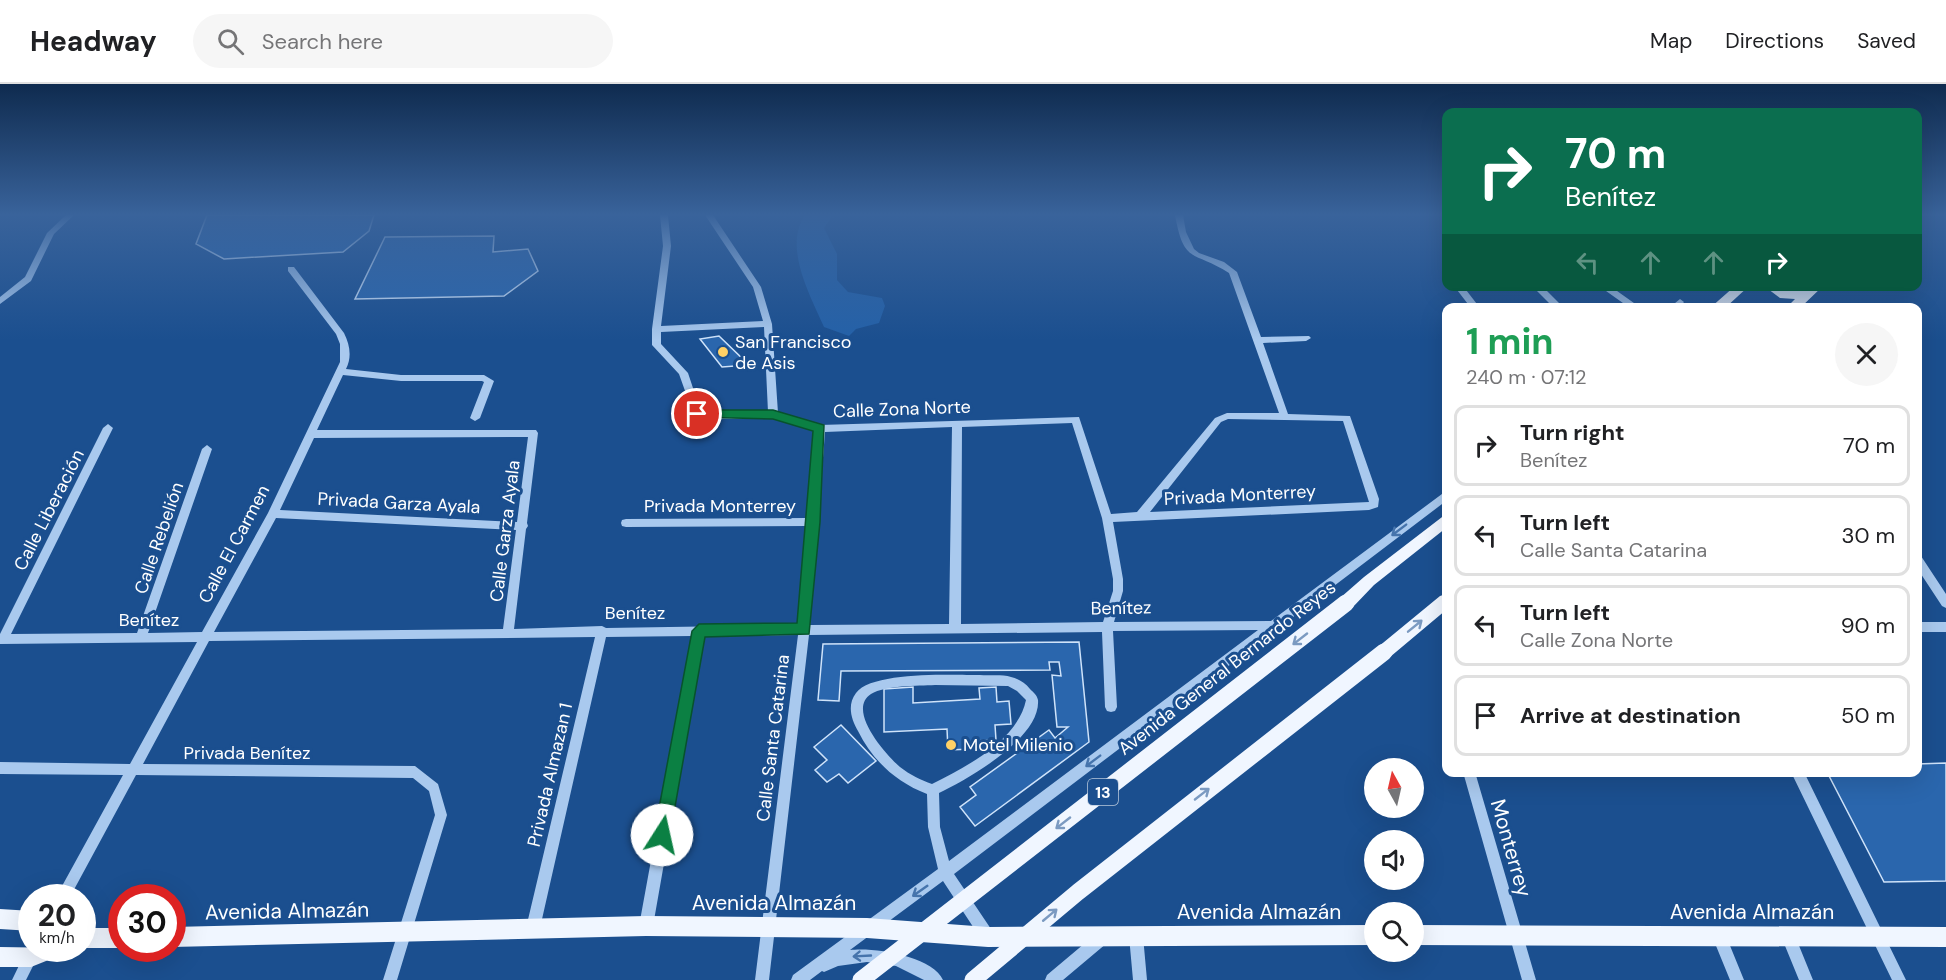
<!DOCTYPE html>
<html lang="en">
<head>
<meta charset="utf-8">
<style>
	:root { --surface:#fff; --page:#f6f6f6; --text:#202124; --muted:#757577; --line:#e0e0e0 }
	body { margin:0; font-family:"DM Sans",sans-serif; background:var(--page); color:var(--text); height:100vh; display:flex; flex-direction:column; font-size:22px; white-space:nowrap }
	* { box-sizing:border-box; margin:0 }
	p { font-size:20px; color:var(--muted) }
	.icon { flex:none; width:33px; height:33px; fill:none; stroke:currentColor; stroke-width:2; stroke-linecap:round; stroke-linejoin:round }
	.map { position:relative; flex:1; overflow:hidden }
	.sheet { position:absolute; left:1442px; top:219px; width:480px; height:474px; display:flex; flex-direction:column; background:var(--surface); border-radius:12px; box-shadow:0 6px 24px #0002 }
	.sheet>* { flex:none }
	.guide { position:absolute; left:1442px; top:24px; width:480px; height:183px; border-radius:12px; box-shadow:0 6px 24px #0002; background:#0b6e4f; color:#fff; overflow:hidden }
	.needle { width:39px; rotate:352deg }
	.controls { position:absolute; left:1364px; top:674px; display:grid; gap:12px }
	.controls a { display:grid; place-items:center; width:60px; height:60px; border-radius:50%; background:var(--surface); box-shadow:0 6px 24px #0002; font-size:30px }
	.speed { position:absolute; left:18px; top:800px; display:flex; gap:12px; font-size:30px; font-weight:700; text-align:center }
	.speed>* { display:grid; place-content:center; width:78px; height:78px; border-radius:50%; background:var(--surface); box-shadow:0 6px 24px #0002; line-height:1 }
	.speed small { font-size:15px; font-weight:400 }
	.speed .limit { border:9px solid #d22; background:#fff; color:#111 }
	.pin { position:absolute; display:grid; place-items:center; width:51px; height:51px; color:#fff; margin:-26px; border:3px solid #fff; border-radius:50%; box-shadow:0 2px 6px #0007 }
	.me { position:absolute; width:66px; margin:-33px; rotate:10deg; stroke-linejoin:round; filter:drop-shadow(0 0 4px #0008) }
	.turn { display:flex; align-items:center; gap:21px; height:126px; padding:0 24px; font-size:27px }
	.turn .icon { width:78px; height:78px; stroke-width:2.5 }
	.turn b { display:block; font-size:42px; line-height:51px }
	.lanes { display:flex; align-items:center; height:57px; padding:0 24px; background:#0003; justify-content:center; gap:30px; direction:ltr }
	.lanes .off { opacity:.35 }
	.round { display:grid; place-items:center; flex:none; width:63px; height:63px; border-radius:32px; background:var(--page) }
	.headline { display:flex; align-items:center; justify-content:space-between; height:102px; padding:0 24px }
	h1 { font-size:36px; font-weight:700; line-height:45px; color:#1e9e55 }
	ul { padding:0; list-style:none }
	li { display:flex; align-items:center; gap:18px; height:81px; margin:0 12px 9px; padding:0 12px; border:3px solid var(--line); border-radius:12px }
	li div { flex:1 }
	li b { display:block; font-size:22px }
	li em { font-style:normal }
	header { display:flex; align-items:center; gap:36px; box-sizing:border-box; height:84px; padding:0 30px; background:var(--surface); border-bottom:2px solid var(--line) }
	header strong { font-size:28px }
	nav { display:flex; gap:33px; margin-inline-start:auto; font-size:21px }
	.search { width:420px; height:54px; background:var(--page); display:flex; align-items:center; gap:15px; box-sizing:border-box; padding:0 21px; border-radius:33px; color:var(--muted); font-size:22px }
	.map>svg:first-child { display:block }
	.green { fill:#2461a8 }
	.building { fill:#2a66ad; stroke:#cfe3fa; stroke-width:1.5 }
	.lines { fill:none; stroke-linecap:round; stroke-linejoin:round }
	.minor { fill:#a9c9ee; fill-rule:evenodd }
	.major { fill:#f0f6ff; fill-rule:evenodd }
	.major-bridge { stroke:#f0f6ff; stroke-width:17 }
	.oneway { stroke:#4674ac }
	.oneway2 { stroke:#7b9ac1 }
	.route { fill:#0b8043; stroke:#07532c; stroke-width:1.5 }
	.poi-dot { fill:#ffd166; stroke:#1b4f8f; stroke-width:2 }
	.labels { text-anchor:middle; stroke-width:6; stroke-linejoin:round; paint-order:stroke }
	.shield { fill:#1b4f8f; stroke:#bbcadd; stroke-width:1.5 }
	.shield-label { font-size:16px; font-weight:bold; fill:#fff }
	.poi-label { font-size:18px; fill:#fff; stroke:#1b4f8f; text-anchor:start }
	.street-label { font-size:18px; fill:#fff; stroke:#1b4f8f }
	.near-street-label { font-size:21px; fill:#fff; stroke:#1b4f8f }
</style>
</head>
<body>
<header>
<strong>Headway</strong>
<div class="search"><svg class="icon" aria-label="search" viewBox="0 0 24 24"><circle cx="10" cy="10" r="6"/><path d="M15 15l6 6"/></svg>Search here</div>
<nav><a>Map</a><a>Directions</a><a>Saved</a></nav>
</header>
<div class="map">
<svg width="1946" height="896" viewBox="0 0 1946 896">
	<rect width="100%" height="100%" fill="#1b4f8f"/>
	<path class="green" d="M805,131H833L824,144L837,170V196L848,208L882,214L885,222L879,239L856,245L849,252L824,243C810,211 783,163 805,131Z"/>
	<path class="building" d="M207,131H374L369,147L343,168L224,175L196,160Z
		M494,152L493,168L528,165L538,187L504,212L355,215L385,153Z
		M719,252L749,281L722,283L700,255Z
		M1079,558L1089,658L975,742L960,723L976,711L970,703L1049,646L1055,654L1068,643H1057L1052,591L1061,592L1059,578H1049L1050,586L841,587L839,617L818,616L823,560Z
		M913,603V619L980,615L979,604L996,603L997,618L1009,617L1011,640L995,641L996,656L972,657V665L948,666L947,645L884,648V605Z
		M841,641L876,677L848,699L839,690L827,698L815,686L827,676L814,663Z
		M1946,679V797L1884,798L1827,688H1917V680Z"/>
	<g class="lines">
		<path class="minor" d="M66,131H74L54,150L31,197L0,220V213L25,193L47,149Z
			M660,131H668L671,162L661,242L763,237L753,203L705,131H713L761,203L772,240L778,329L820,341L1079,333L1111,430L1137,428L1215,334L1227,329H1279L1229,189C1193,166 1184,181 1175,131H1183L1186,148L1194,165L1199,169L1224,178L1237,188L1261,253L1309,252L1311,254L1306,257L1263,259L1288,330L1350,332L1379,415L1378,423L1369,426L1113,438L1123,495V507L1114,538L1271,537L1446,407V417L954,790L993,848L995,853L993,858L988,860L983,858L943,797L850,866C874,863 933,872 943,896H924L896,882L867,878L838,882L824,888L822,887L810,896H791L793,891L938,785L928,743L927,710C896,698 873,677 858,647C851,635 847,621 856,609C872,587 953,591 980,591C989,592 1002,590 1011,593C1019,595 1025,599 1030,605C1033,608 1037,611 1038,616C1041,654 968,695 939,709L940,743L949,777L1258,546L1113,547L1117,623L1115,627L1111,628L1107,627L1105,623L1102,548L809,551L769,896H755L798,551L704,552L653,842L651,847L646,849L641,847L639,842L692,552L606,553L540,844L538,849L533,851L528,849L526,844L595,553L209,557L143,680L415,682L438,700L447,731L397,896H383L435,731L429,707L413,694L136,691L70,813H56L123,691L0,690V678L130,680L197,558L0,560V550L103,344L108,340L113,344L11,550L137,549L202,365L207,361L212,365L148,549L202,548L268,429L340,278V260L336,250L288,187V183H294L344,249C350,261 352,273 346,285L401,291H484L494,297L480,334L475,337L470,334L484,298L482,297H401L343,291L317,346H536L538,349L527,439L528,442L526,445L514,545L602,542L606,544L799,541L807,442L626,443L622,442L621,439L622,436L626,435L808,434L815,347L773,334L704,335L694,332L679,290L652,261V245L663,162ZM764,243L768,328H701L688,289L661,260V248ZM1228,335L1343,337L1369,418L1150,428L1221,338ZM1072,339L1102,434L1113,495V507L1103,538L961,540L962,343ZM952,343L949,540L810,541L825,348ZM528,353L517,438L280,426L314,354ZM276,434L516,446L503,545L214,548ZM935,601L1008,602L1017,607L1026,616C1018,656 966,683 932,700C921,696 910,691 900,683C886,671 846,626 871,610C886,601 917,602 935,601Z
			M1454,202H1463L1480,224H1471Z
			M1532,202H1542L1564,224H1554Z
			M1599,202H1610L1641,224H1630Z
			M1680,215L1684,218L1679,224H1669Z
			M1917,471L1921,472L1946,510V524L1942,522L1917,484Z
			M1917,538H1946V548H1917Z
			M1463,688H1475L1536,896H1522Z
			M1791,688H1804L1906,896H1892Z
			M1136,845L1141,847L1143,852L1147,896H1133L1129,852L1131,847Z
			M1719,845L1724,847L1744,896H1730L1712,852L1714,847Z
			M1788,845L1793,847L1813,896H1799L1781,852L1783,847Z
			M1102,847L1107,849L1109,854L1107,859L1063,896H1045L1047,891L1097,849Z
			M31,865L36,867L38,872L26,896H12L26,867Z"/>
		<path class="major" d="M1735,202H1749L1725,224H1710Z
			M1764,202C1779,202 1789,207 1804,207L1809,202H1823L1800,224H1786L1795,215L1780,214Z
			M1446,430V444L1374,501L1352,524L1346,526L1340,524L1338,519L1340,514L1364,493Z
			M1446,510V526L1390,573L1384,575L1378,573L1376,568L1378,563L1440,512Z
			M0,825L32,827V847L0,845Z
			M646,832L867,834L988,843L1374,841V861L988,863L867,854L646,852L172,863V843Z
			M1413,841L1946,843V863L1413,861Z
			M82,844H122V864H82Z
			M0,863L64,864L61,871L31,883H0Z"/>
		<path class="major-bridge" d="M861,896L1346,519
			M973,896L1078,808L1384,568"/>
	</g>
	<defs><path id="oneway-shaft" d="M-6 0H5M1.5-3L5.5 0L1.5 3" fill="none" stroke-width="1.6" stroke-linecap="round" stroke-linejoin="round" transform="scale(1.5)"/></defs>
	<g class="oneway">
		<use href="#oneway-shaft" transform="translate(1399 446) rotate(143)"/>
		<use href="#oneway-shaft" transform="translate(1093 677) rotate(143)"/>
		<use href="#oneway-shaft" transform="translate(920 807) rotate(145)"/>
		<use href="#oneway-shaft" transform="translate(862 872) rotate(177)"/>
	</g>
	<g class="oneway2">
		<use href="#oneway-shaft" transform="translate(1415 542) rotate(-39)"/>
		<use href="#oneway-shaft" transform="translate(1300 555) rotate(142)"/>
		<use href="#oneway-shaft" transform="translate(1202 710) rotate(-38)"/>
		<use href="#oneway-shaft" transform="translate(1063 739) rotate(142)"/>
		<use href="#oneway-shaft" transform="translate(1050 831) rotate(-40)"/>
	</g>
	<linearGradient id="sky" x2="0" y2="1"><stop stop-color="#0f2b4f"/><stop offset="0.51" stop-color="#39639b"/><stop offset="1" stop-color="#39639b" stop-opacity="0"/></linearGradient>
	<rect width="1946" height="256" fill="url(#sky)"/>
	<path class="route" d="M697,326H773L824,341L820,438L809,550L705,553L670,751L668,757L662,759L656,757L654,751L692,547L699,540L797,539L813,347L773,335L692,333L690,330Z"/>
	<g class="poi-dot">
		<circle cx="723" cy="268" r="6"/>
		<circle cx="951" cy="661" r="6"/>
	</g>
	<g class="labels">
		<rect class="shield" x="1088" y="695" width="30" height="26" rx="4.5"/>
		<g class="shield-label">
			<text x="1103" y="714">13</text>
		</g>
		<g class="poi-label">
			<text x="735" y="264">San Francisco<tspan x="735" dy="21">de Asis</tspan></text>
			<text x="963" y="667">Motel Milenio</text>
		</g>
		<g class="street-label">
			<text transform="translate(902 325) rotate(-2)" y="6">Calle Zona Norte</text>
			<text transform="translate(1240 411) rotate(-3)" y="6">Privada Monterrey</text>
			<text transform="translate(399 419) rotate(3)" y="6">Privada Garza Ayala</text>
			<text x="720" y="428">Privada Monterrey</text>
			<text transform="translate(49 426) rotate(-63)" y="6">Calle Liberación</text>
			<text transform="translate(505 447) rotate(-83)" y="6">Calle Garza Ayala</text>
			<text transform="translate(159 454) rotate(-71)" y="6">Calle Rebelión</text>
			<text transform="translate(234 460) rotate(-62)" y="6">Calle El Carmen</text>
			<text transform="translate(1121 524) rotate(-1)" y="6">Benítez</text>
			<text x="635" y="535">Benítez</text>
			<text x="149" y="542">Benítez</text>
			<text transform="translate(1227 584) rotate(-38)" y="6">Avenida General Bernardo Reyes</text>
			<text transform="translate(773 654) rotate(-83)" y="6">Calle Santa Catarina</text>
			<text x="247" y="675">Privada Benítez</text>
			<text transform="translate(550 691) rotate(-77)" y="6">Privada Almazan 1</text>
		</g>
		<g class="near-street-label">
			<text transform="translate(1511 764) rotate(74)" y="7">Monterrey</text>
			<text x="774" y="826">Avenida Almazán</text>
			<text transform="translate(287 827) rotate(-1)" y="7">Avenida Almazán</text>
			<text x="1259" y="835">Avenida Almazán</text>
			<text x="1752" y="835">Avenida Almazán</text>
		</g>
	</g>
</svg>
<div class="controls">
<a><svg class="needle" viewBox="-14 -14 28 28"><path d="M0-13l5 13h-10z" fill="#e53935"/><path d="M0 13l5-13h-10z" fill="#757577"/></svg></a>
<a><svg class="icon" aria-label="sound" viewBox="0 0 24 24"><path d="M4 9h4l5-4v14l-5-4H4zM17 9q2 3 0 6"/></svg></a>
<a><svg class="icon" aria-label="search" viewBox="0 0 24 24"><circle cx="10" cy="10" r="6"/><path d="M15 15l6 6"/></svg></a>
</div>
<div class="speed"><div>20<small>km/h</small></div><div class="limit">30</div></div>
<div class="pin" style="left:697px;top:330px;background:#d93025"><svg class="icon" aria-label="arrive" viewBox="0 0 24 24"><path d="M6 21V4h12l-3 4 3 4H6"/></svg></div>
<svg class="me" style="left:662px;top:751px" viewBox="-20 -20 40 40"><circle r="19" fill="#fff"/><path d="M0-13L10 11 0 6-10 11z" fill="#0b8043"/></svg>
<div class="guide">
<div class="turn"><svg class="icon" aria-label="right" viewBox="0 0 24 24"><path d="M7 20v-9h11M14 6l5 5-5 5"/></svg><div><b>70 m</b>Benítez</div></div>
<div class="lanes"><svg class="icon off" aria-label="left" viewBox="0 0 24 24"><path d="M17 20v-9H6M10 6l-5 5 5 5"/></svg><svg class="icon off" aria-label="ahead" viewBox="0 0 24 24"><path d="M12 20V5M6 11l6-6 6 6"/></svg><svg class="icon off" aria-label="ahead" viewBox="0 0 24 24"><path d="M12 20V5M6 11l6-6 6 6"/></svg><svg class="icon" aria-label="right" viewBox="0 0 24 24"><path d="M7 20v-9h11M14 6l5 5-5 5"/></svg></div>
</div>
<section class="sheet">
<div class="headline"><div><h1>1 min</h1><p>240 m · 07:12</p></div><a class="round"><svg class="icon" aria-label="close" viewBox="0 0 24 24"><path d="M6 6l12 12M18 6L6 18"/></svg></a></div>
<ul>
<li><svg class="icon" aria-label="right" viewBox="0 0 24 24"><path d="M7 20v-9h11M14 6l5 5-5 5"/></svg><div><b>Turn right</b><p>Benítez</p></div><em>70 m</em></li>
<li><svg class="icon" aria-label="left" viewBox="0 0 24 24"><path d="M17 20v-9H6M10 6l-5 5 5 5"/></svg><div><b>Turn left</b><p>Calle Santa Catarina</p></div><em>30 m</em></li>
<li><svg class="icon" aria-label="left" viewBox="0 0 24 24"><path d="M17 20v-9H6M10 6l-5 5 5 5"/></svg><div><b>Turn left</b><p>Calle Zona Norte</p></div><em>90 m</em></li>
<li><svg class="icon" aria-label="arrive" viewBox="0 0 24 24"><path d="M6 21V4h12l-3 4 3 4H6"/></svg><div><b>Arrive at destination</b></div><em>50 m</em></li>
</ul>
</section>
</div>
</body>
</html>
